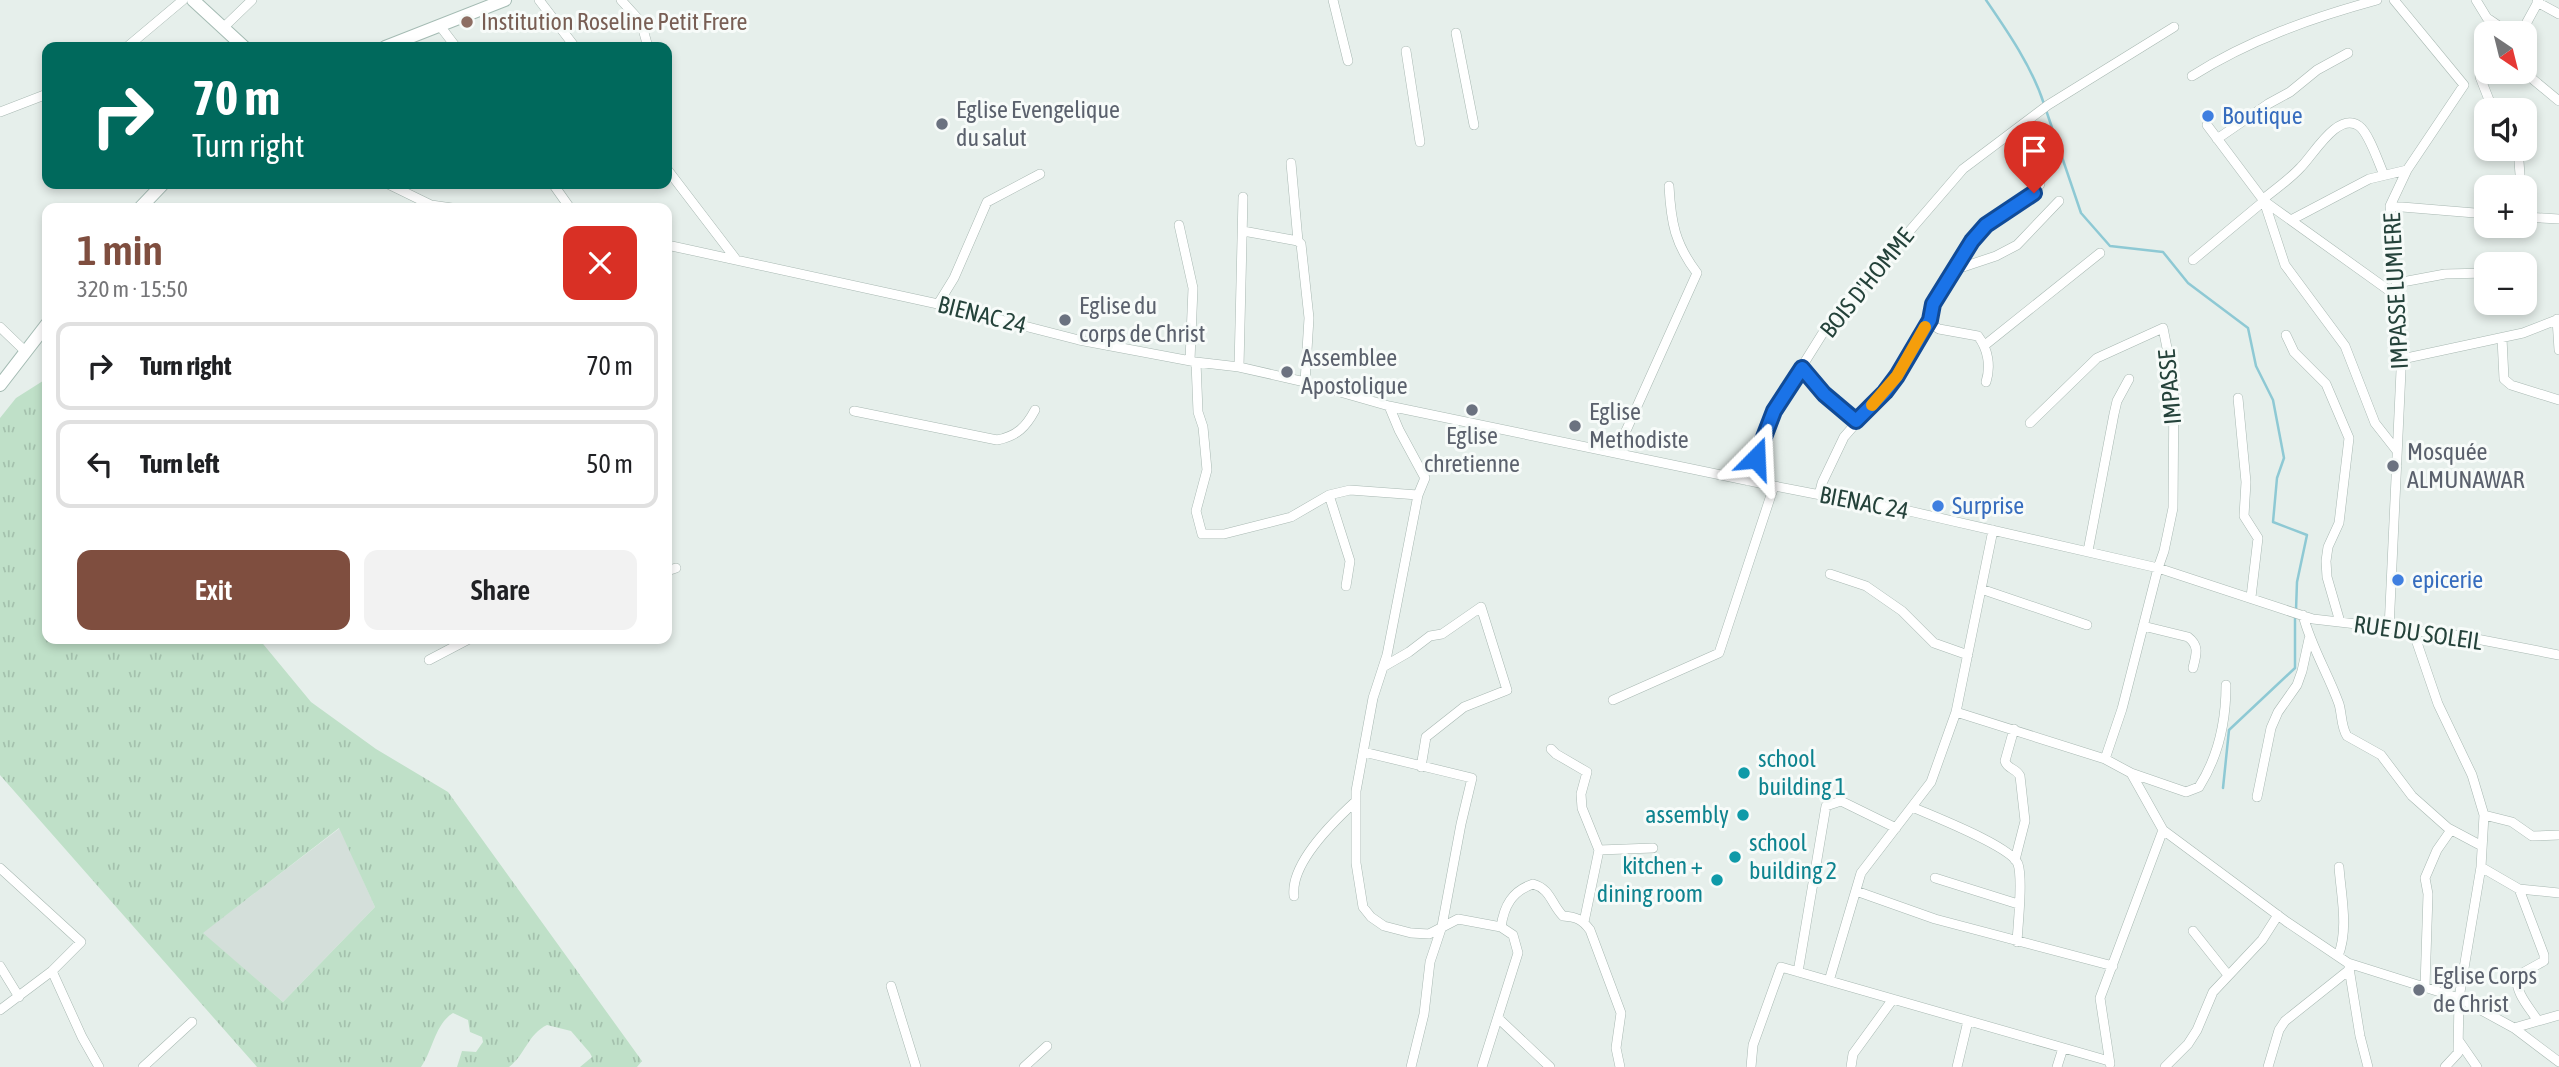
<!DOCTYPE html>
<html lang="en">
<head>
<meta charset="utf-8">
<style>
	:root { --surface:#fff; --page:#f2f2f2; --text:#202124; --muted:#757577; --line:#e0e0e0; --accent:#7f4e3f }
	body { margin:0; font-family:"Asap Condensed",sans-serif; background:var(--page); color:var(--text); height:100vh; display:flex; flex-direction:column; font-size:26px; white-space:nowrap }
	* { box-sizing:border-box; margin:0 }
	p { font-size:23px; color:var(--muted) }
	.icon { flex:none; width:38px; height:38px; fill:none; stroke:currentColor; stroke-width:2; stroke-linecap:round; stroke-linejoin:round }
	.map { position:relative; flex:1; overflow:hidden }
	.drawer { position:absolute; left:42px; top:203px; width:630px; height:441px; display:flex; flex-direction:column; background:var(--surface); border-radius:14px; box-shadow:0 4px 10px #0003 }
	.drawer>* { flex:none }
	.top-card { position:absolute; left:42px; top:42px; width:630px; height:147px; border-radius:14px; box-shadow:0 4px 10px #0003; background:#00695c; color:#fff; overflow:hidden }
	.needle { width:46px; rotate:145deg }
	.controls { position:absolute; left:2474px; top:21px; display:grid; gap:14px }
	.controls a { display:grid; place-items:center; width:63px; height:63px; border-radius:14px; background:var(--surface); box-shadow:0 4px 10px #0003; font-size:35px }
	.pin { position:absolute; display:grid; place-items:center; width:60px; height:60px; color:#fff; margin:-72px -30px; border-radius:50% 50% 50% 0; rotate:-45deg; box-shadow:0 0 7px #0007 }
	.pin .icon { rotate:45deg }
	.me { position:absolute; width:77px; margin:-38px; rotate:21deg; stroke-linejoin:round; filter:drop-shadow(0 0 5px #0008) }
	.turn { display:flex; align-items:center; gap:24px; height:147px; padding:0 35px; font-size:32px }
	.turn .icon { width:91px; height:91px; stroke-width:2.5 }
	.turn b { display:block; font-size:49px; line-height:60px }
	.round { display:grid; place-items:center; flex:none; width:74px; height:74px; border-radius:14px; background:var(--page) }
	.overview { display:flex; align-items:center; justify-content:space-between; height:119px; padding:0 35px }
	h1 { font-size:42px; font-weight:600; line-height:52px; color:var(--accent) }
	.button { display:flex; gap:14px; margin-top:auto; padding:14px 35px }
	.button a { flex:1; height:80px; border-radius:14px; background:var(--accent); color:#fff; font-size:28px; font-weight:600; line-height:80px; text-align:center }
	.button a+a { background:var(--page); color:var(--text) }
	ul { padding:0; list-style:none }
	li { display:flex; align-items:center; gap:21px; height:88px; margin:0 14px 10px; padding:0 21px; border:4px solid var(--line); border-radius:14px }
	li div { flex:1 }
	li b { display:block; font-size:26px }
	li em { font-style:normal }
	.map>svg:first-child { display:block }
	.built { fill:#d4dfda }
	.grass { fill:url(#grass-tufts); fill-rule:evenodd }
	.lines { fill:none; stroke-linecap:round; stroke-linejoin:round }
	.stream { stroke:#8ec9d4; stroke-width:2.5 }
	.street-casing { stroke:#a8b8b2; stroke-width:10 }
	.secondary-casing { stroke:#a4bbb3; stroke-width:14 }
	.street { stroke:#fff; stroke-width:9 }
	.secondary { stroke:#fff; stroke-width:12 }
	.route-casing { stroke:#114b97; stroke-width:18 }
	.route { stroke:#1a73e8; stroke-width:12 }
	.slow { stroke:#f59e0b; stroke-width:12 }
	.education-dot { fill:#8d6e63; stroke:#f7fbf9; stroke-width:2.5 }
	.shop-dot { fill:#3f7fe0; stroke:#f7fbf9; stroke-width:2.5 }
	.worship-dot { fill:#6b7280; stroke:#f7fbf9; stroke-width:2.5 }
	.culture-dot { fill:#0f9aa8; stroke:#f7fbf9; stroke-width:2.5 }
	.labels { text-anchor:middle; stroke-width:6; stroke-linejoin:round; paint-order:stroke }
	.education-label { font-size:24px; fill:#785e54; stroke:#f7fbf9; text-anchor:start }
	.worship-label { font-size:24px; fill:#5b616d; stroke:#f7fbf9; text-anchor:start }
	.shop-label { font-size:24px; fill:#366cbe; stroke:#f7fbf9; text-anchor:start }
	.street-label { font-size:24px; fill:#24423a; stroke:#f7fbf9 }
	.culture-label { font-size:24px; fill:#0d838f; stroke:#f7fbf9; text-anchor:start }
</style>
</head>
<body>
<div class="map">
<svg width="2559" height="1067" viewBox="0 0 2559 1067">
	<defs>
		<pattern id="grass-tufts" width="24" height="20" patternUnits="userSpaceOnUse" patternTransform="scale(1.75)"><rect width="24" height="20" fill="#bfe0c8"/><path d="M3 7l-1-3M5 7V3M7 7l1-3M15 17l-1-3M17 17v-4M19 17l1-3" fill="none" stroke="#a4c1ad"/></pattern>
	</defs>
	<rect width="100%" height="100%" fill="#e6efeb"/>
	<path class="built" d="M340,828L375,907L283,1002L202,933Z"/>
	<path class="grass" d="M46,379L47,639H259L311,702L376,749L448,792L642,1061L637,1067H580L592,1057L590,1053L571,1031L547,1025C528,1034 525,1055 509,1067H457L462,1051L476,1052L483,1042L482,1037L470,1032L468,1020L453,1013C435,1024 433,1050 421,1067H257L0,775V418L16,398ZM339,828L375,907L283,1002L203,933Z"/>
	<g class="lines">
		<path class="stream" d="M1986,0C2008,32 2032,67 2044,104
			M2046,110L2081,213L2110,246L2163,252L2188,283L2248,328L2256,366L2273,400L2284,458L2277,478L2273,522L2307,535L2297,582L2296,610
			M2223,788L2229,730L2295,668V617"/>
		<defs>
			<path id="street" d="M539,0L575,47
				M621,0L641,22L648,47
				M1333,0L1348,61
				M2476,0L2487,18L2509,33
				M2537,2L2559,14
				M440,26L456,47
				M223,28L252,0
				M1456,33L1474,125
				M2521,33L2539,0
				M127,47L183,0
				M1406,51L1420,142
				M2524,72L2559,101
				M2192,76C2249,40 2311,18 2377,0
				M2480,77L2493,110
				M0,112L47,94
				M2217,139L2268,104L2290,92L2317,70L2348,53
				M2518,149L2521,187
				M1291,163L1298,241
				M667,169L735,258
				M388,184L431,205L452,208
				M553,184L570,208
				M2263,199C2276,189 2290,179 2301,167C2314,154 2338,111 2359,126C2369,133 2379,164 2384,175
				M2390,206L2487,214
				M2525,217L2559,219
				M2291,220L2369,179L2407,170
				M1179,225L1193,288L1190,360
				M1243,231L1298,241L1301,244L1309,318L1305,382
				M667,245L938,304L1079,340L1196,362L1239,367L1305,382L1389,406L1774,486L1872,505L1896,508L2158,568L2313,619L2461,636L2559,655
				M2193,260L2264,201L2207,125
				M1954,270L1996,256L2017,245L2059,201
				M2397,283L2445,274L2487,273
				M938,304L954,278L987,202L1040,174
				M2557,319L2559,350
				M1930,320L1934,326L1939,329L1978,336C1988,349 1991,366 1986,382
				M0,327L26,352
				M2286,335L2294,352L2326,384L2349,438L2339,523L2328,547L2326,561L2327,577L2340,622
				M2502,338L2504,379L2511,385L2559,400
				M1985,345L2100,253
				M2402,359L2523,333L2559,319
				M1196,362L1198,412L1203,427L1207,470L1196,511L1202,534H1224L1291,517L1329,495L1350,490L1418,495
				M1239,367L1243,197
				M1802,368L1824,394L1855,421
				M2238,398L2246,482L2244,516L2258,538L2251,597
				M1389,406L1399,430L1425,478L1418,495L1387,655L1373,698L1356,791V863L1363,907L1371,917L1384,926L1411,933L1429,934L1458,919L1501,927L1513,935L1518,953L1482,1067
				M854,411L997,440C1017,436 1026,427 1035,410
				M2030,423L2097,358L2163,328L2174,383L2173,508L2164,551L2158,568L2122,709L2105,759
				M2397,451L2375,423L2345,346L2285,265L2264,201L2398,297
				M1616,453L1697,273C1675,244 1671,223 1669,186
				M1747,481L1774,411L1826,328L1963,169L2048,105L2174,27
				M1329,495L1350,561L1346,586
				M1819,495L1822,483L1844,437L1897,376L1930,320L1933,304L1972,241L1986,225L2034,193L2040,184L2039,173L2012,133
				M2088,551L2114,414L2117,401L2129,379
				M667,571L676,568
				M1830,574L1866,586L1902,611L1934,643L1968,655
				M1981,589L2087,625
				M2303,615C2311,647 2328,673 2339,704C2342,714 2341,727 2347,736L2381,755L2412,796L2448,828L2480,845
				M2143,626L2188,637C2200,646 2196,655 2193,668
				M2389,629L2402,349L2390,206L2407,170L2464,85L2394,0
				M2413,631L2438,704L2472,775L2484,815L2481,867L2459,998L2458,1053L2445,1067
				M429,660L469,639
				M1383,667L1409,652L1430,636L1442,634L1481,607L1507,690L1464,707L1426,737L1421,767
				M1613,700L1719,653L1774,486
				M1956,712L2105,759L2131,773L2163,830L2287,922L2348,963L2459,998L2514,1028L2559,1062
				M2014,729L2005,761C2007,769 2016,768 2020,776L2025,821L2015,860
				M1551,749L1556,754L1587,772L1581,794L1582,808L1599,850L1653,848
				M1364,752L1472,778L1461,824L1442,926L1430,962L1424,1014L1411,1067
				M2131,773L2186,792L2199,787C2218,757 2226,720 2226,685
				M2257,797L2271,728L2278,712L2297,685L2302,671L2309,639
				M1912,807C1932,816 2011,846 2018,864C2023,879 2018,924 2017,942
				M2484,815L2512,822L2532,836L2559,835
				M2481,867L2519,889L2559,893
				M0,868L81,942L52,971L0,1010
				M1935,878L2018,904
				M2519,889L2544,955V961L2517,976C2515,993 2529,1007 2538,1021
				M1856,891L1935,919L2113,966
				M1294,896C1290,864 1334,821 1356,801
				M1584,922L1599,850
				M1501,927C1504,906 1512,891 1533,884C1551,889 1551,904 1563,916C1576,917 1582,919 1590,930L1621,1013L1616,1048L1620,1067
				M2193,931L2228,975
				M2338,956C2349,929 2341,895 2339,867
				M0,966L19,997
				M2349,968L2360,1036L2368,1067
				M52,971L82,1037L99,1067
				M1798,972L1826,806L1841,801L1896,828
				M1829,981L1861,873L1931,782L1956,712L1993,530
				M891,986L916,1067
				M2425,987L2428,894L2425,878L2437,850L2451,830
				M1498,1018L1550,1067
				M2514,1028L2559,1015
				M2459,1041L2477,1067
				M2110,1064L2100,998L2163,830
				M143,1067L192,1022
				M1024,1067L1047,1046
				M1751,1067L1753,1045L1781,967L2109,1061
				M1851,1067L1853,1054L1893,999
				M1957,1067L1968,1021
				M2057,1067L2063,1048
				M2165,1067L2188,1044L2197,1030L2213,992L2262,940L2278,915
				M2268,1067L2279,1030L2285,1021L2349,970"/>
			<path id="secondary" d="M193,0L244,47
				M385,47L505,0
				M140,208L163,184
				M0,385L47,324"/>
		</defs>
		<use href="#street" class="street-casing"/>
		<use href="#secondary" class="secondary-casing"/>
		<use href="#street" class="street"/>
		<use href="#secondary" class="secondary"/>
	</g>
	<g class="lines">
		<defs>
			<path id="route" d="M1756,458L1774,411L1802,368L1824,394L1856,421L1885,392L1897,376L1930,320L1933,304L1972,241L1986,225L2034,193"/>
		</defs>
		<use href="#route" class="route-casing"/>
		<use href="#route" class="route"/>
		<path class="slow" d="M1872,405L1897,376L1925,327"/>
	</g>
	<circle class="education-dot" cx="467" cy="22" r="7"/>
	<g class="shop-dot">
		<circle cx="2208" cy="116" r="7"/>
		<circle cx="1938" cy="506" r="7"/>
		<circle cx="2398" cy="580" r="7"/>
	</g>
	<g class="worship-dot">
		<circle cx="942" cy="124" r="7"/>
		<circle cx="1065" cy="320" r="7"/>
		<circle cx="1287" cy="372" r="7"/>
		<circle cx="1472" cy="410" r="7"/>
		<circle cx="1575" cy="426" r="7"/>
		<circle cx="2393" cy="466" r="7"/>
		<circle cx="2419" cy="990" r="7"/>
	</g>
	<g class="culture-dot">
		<circle cx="1744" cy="773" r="7"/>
		<circle cx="1743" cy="815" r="7"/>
		<circle cx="1735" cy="857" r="7"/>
		<circle cx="1717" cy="880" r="7"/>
	</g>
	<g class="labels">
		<g class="education-label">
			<text x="481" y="30">Institution Roseline Petit Frere</text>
		</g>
		<g class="worship-label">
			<text x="956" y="118">Eglise Evengelique<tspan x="956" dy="28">du salut</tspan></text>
			<text x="1079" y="314">Eglise du<tspan x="1079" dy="28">corps de Christ</tspan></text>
			<text x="1301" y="366">Assemblee<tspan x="1301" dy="28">Apostolique</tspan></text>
			<text x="1589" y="420">Eglise<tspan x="1589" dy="28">Methodiste</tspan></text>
			<text x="1472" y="444" text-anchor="middle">Eglise<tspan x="1472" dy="28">chretienne</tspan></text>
			<text x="2407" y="460">Mosquée<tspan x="2407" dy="28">ALMUNAWAR</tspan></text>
			<text x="2433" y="984">Eglise Corps<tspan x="2433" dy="28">de Christ</tspan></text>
		</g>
		<g class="shop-label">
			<text x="2222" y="124">Boutique</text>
			<text x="1952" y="514">Surprise</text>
			<text x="2412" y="588">epicerie</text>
		</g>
		<g class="street-label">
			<text transform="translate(1867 283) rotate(-51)" y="8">BOIS D'HOMME</text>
			<text transform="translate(2396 291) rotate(-93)" y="8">IMPASSE LUMIERE</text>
			<text transform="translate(982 315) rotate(14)" y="8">BIENAC 24</text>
			<text transform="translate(2170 387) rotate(-95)" y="8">IMPASSE</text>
			<text transform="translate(1864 503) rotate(11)" y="8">BIENAC 24</text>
			<text transform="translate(2418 633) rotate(8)" y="8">RUE DU SOLEIL</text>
		</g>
		<g class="culture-label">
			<text x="1758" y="767">school<tspan x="1758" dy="28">building 1</tspan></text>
			<text x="1729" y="823" text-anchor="end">assembly</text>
			<text x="1749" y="851">school<tspan x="1749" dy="28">building 2</tspan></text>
			<text x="1703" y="874" text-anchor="end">kitchen +<tspan x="1703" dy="28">dining room</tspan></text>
		</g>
	</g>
</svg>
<div class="controls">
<a><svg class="needle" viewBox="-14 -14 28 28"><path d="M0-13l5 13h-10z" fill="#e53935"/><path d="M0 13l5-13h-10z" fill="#757577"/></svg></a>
<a><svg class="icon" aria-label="sound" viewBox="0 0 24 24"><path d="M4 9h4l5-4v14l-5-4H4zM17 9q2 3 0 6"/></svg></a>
<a>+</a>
<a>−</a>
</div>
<div class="pin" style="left:2034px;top:193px;background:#d93025"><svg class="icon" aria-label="arrive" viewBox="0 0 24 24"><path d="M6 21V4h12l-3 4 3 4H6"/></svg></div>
<svg class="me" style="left:1756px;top:458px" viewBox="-20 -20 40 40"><path d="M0-17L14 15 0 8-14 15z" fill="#1a73e8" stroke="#fff" stroke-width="4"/></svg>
<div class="top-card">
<div class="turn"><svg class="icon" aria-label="right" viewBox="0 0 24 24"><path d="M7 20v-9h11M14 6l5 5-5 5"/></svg><div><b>70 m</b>Turn right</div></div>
</div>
<section class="drawer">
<div class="overview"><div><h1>1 min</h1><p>320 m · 15:50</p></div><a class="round" style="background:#d93025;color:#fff"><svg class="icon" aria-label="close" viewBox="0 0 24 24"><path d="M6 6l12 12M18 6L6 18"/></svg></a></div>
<ul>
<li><svg class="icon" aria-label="right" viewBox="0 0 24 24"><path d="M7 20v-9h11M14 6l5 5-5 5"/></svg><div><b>Turn right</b></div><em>70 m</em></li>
<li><svg class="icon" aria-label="left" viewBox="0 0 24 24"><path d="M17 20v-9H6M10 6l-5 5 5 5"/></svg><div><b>Turn left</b></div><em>50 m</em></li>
</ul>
<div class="button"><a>Exit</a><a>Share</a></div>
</section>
</div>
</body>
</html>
